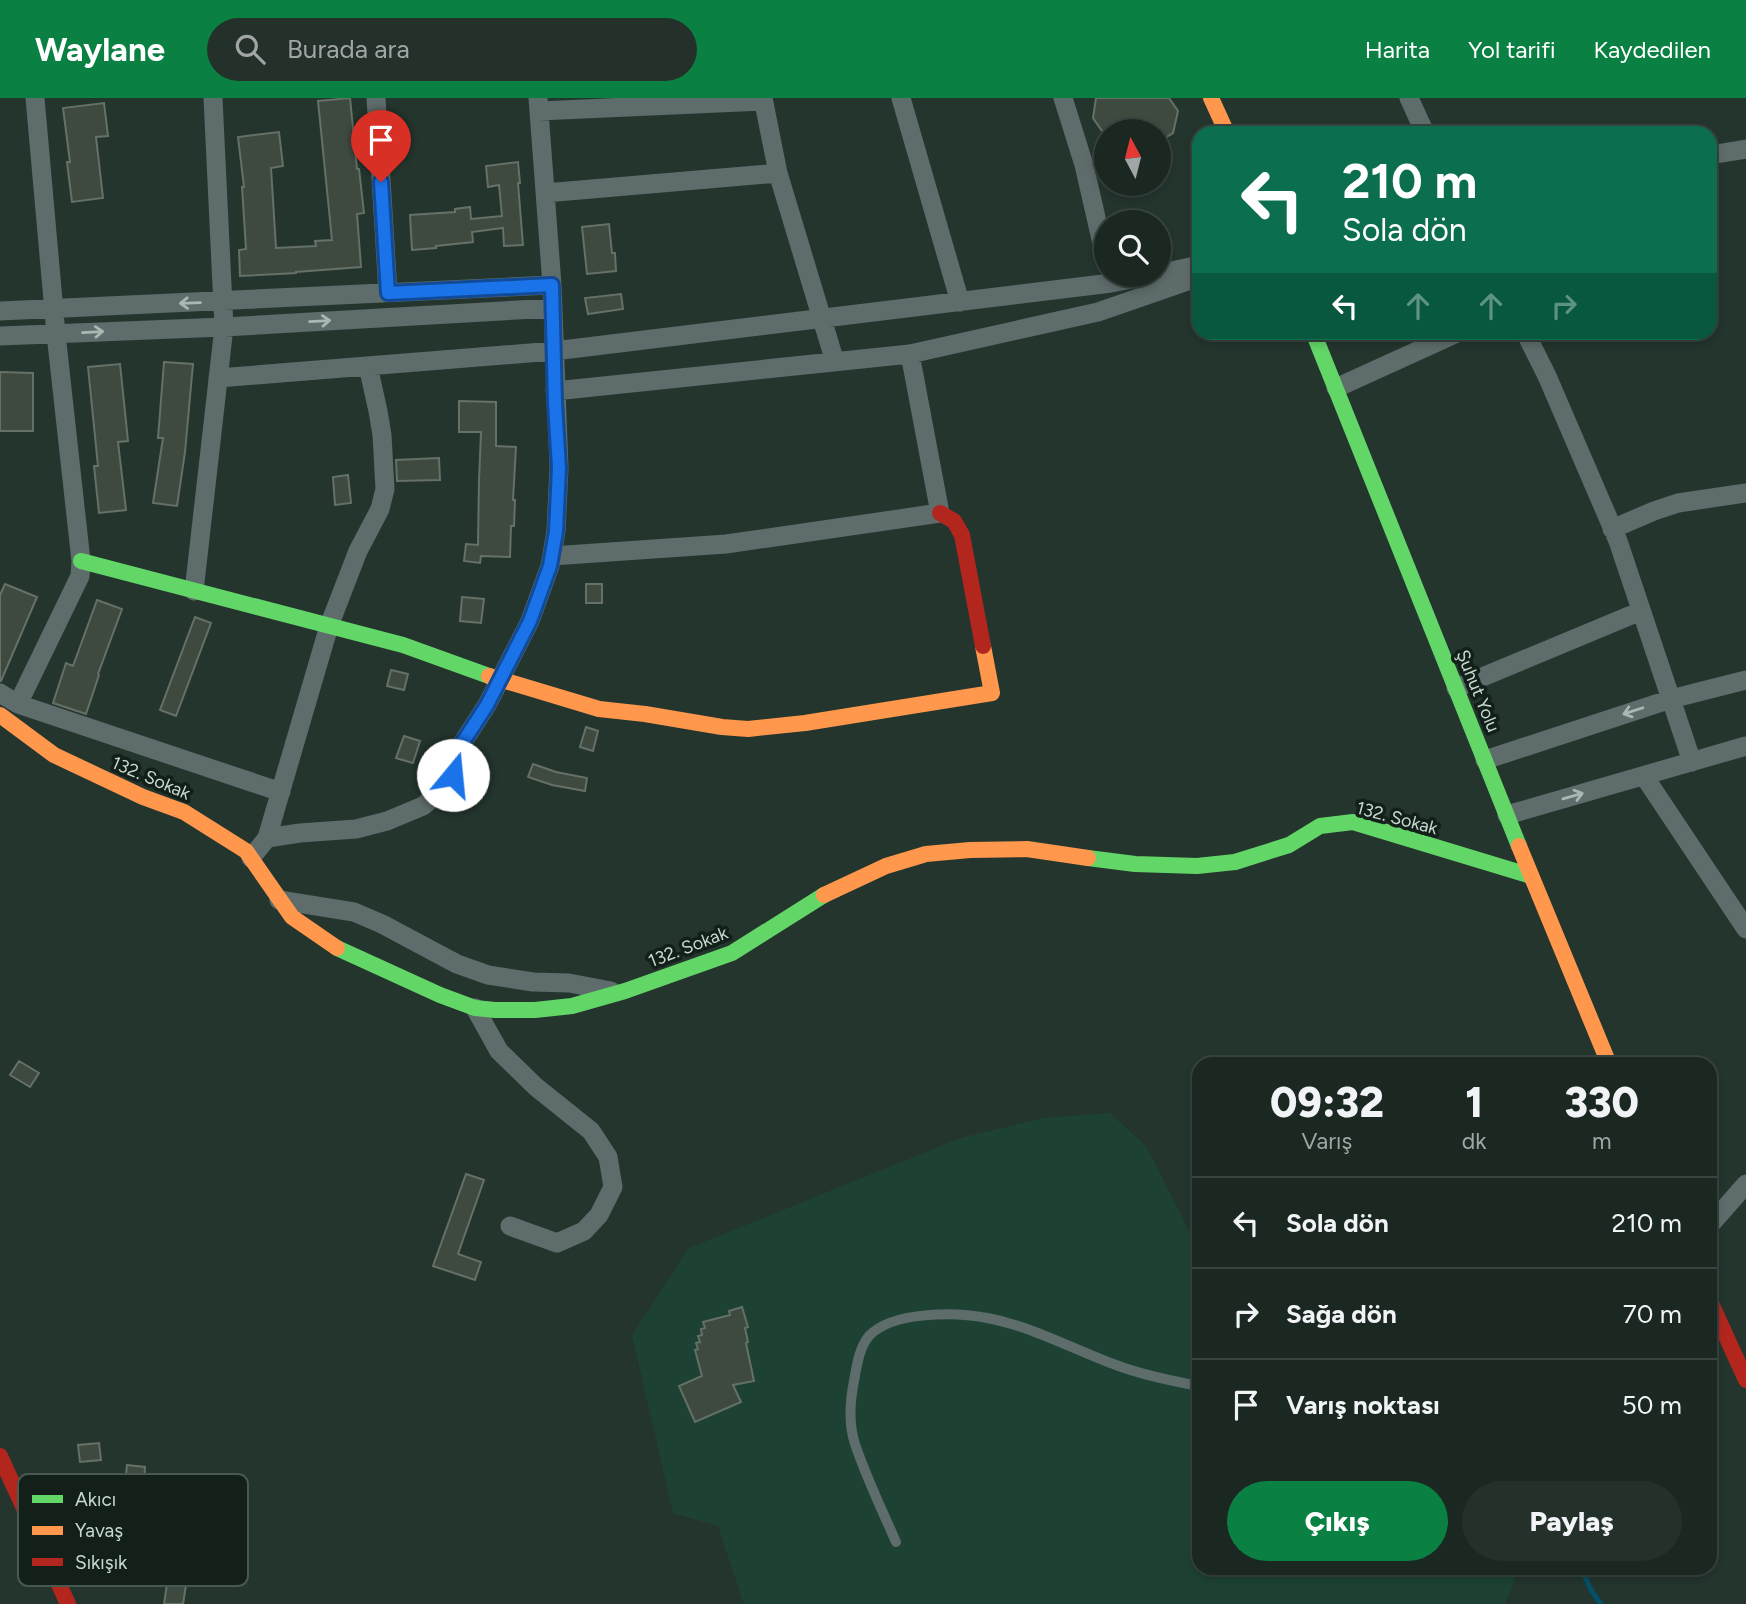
<!DOCTYPE html>
<html lang="tr">
<head>
<meta charset="utf-8">
<style>
	:root { --surface:#1b2822; --page:#24302a; --text:#f1f3f6; --muted:#a0a6a5; --line:#394440; --accent:#0b8043 }
	body { margin:0; font-family:Figtree,sans-serif; background:var(--page); color:var(--text); height:100vh; display:flex; flex-direction:column; font-size:26px; white-space:nowrap }
	* { box-sizing:border-box; margin:0 }
	p { font-size:23px; color:var(--muted) }
	.icon { flex:none; width:38px; height:38px; fill:none; stroke:currentColor; stroke-width:2; stroke-linecap:round; stroke-linejoin:round }
	.map { position:relative; flex:1; overflow:hidden }
	.drawer { position:absolute; left:1192px; top:959px; width:525px; height:518px; display:flex; flex-direction:column; background:var(--surface); border-radius:21px; box-shadow:0 4px 10px #0003,0 0 0 2px var(--line) }
	.drawer>* { flex:none }
	.hud { position:absolute; left:1192px; top:28px; width:525px; height:214px; border-radius:21px; box-shadow:0 4px 10px #0003,0 0 0 2px var(--line); background:#0b6e4f; color:#fff; overflow:hidden }
	.needle { width:46px; rotate:353deg }
	.tools { position:absolute; left:1094px; top:21px; display:grid; gap:14px }
	.tools a { display:grid; place-items:center; width:77px; height:77px; border-radius:50%; background:var(--surface); box-shadow:0 4px 10px #0003,0 0 0 2px var(--line); font-size:35px }
	.pin { position:absolute; display:grid; place-items:center; width:60px; height:60px; color:#fff; margin:-72px -30px; border-radius:50% 50% 50% 0; rotate:-45deg; box-shadow:0 0 7px #0007 }
	.pin .icon { rotate:45deg }
	.me { position:absolute; width:77px; margin:-38px; rotate:17deg; stroke-linejoin:round; filter:drop-shadow(0 0 5px #0008) }
	.turn { display:flex; align-items:center; gap:24px; height:147px; padding:0 35px; font-size:32px }
	.turn .icon { width:91px; height:91px; stroke-width:2.5 }
	.turn b { display:block; font-size:49px; line-height:60px }
	.lanes { display:flex; align-items:center; height:66px; padding:0 35px; background:#0003; justify-content:center; gap:35px; direction:ltr }
	.lanes .off { opacity:.35 }
	.eta { display:flex; justify-content:space-evenly; align-items:center; height:119px; text-align:center }
	.eta b { font-size:42px; font-weight:800; line-height:49px }
	.button { display:flex; gap:14px; margin-top:auto; padding:14px 35px }
	.button a { flex:1; height:80px; border-radius:42px; background:var(--accent); color:#fff; font-size:28px; font-weight:800; line-height:80px; text-align:center }
	.button a+a { background:var(--page); color:var(--text) }
	ul { padding:0; list-style:none }
	li { display:flex; align-items:center; gap:21px; height:91px; padding:0 35px; border-top:2px solid var(--line) }
	li div { flex:1 }
	li b { display:block; font-size:26px }
	li em { font-style:normal }
	header { display:flex; align-items:center; gap:42px; box-sizing:border-box; height:98px; padding:0 35px; background:var(--accent); color:#fff }
	header strong { font-size:33px }
	nav { display:flex; gap:38px; margin-inline-start:auto; font-size:24px }
	.search { width:490px; height:63px; background:var(--page); display:flex; align-items:center; gap:18px; box-sizing:border-box; padding:0 24px; border-radius:38px; color:var(--muted); font-size:26px }
	.map>svg:first-child { display:block }
	.built { fill:#1d4233 }
	.lines { fill:none; stroke-linecap:round; stroke-linejoin:round }
	.stream { stroke:#045069; stroke-width:5 }
	.building { fill:#3e4940; stroke:#657067; stroke-width:2 }
	.lane { stroke:#5e6c6b; stroke-width:10 }
	.street { stroke:#5e6c6b; stroke-width:19 }
	.fast { stroke:#63d668; stroke-width:16 }
	.slow { stroke:#ff974d; stroke-width:16 }
	.jam { stroke:#b3261e; stroke-width:16 }
	.oneway { stroke:#a8b8b2 }
	.route-casing { stroke:#114b97; stroke-width:18 }
	.route { stroke:#1a73e8; stroke-width:12 }
	.labels { text-anchor:middle; stroke-width:7; stroke-linejoin:round; paint-order:stroke }
	.street-label { font-size:18px; fill:#c7d9d0; stroke:#13201a }
	.key { fill:#13201a; stroke:#495851; stroke-width:2 }
	.key-label { font-size:19px; fill:#c7d9d0 }
</style>
</head>
<body>
<header>
<strong>Waylane</strong>
<div class="search"><svg class="icon" aria-label="search" viewBox="0 0 24 24"><circle cx="10" cy="10" r="6"/><path d="M15 15l6 6"/></svg>Burada ara</div>
<nav><a>Harita</a><a>Yol tarifi</a><a>Kaydedilen</a></nav>
</header>
<div class="map">
<svg width="1746" height="1506" viewBox="0 0 1746 1506">
	<rect width="100%" height="100%" fill="#24352e"/>
	<path class="built" d="M1110,1015L1146,1048L1199,1153V1470H1519L1505,1506H744L718,1428L673,1415L632,1237L689,1150L961,1040L1042,1020Z"/>
	<g class="lines">
		<path class="stream" d="M1581,1470L1591,1492L1601,1506"/>
	</g>
	<path class="building" d="M350,0L357,71H359L364,115L357,116L361,169L296,174V175L240,178L239,152L246,151L242,89H244L238,39L279,34L283,68L271,70L276,150L316,148L315,143L332,142L318,3Z
		M1096,0H1169L1178,13L1173,35L1158,44V33H1102L1093,20Z
		M104,5L108,38L96,39L103,100L72,104L67,64H70L63,10Z
		M518,64L520,85H518L523,147L504,148L503,130L472,134L473,144L436,148V150L412,152L410,117L455,114V111L470,109L471,121L502,118L499,87L488,89L486,68Z
		M609,126L612,155H615L616,173L587,176L582,129Z
		M621,196L623,211L588,216L585,200Z
		M164,264L193,266L185,354L177,408L153,405L163,340H158Z
		M120,266L128,343L118,344L126,412L99,415L94,368H98L88,269Z
		M0,274L33,275V333H0Z
		M459,303L496,304V348L516,349L513,402H515L514,428H511L510,459L481,458L480,465L464,463L466,446L478,447L479,383L481,334H459Z
		M439,360L440,382L397,383L396,362Z
		M348,377L351,405L335,407L333,379Z
		M5,486L37,499L1,583H0V497Z
		M586,486H602V505H586Z
		M462,499L484,501L481,525L460,523Z
		M97,502L122,511L98,576L99,577L86,616L53,605L66,565L73,568Z
		M195,519L211,525L176,618L160,612Z
		M391,572L408,576L404,592L387,588Z
		M586,629L598,633L593,653L580,649Z
		M404,638L420,643L413,665L396,660Z
		M533,666L556,674L587,680L585,693L552,687L528,679Z
		M19,963L39,975L30,989L10,977Z
		M466,1076L484,1082L458,1156L481,1164L475,1182L433,1168Z
		M742,1209L748,1229L745,1230L748,1244L746,1245L754,1283L733,1287L741,1304L695,1324L679,1288L702,1278L695,1252L698,1251L696,1245L700,1244L698,1238L702,1237L701,1231L705,1230L703,1224L730,1217L729,1213Z
		M99,1345L101,1362L80,1364L78,1347Z
		M127,1367L145,1369L142,1408L123,1407Z
		M171,1459L190,1462L183,1506H164Z"/>
	<g class="lines">
		<path class="lane" d="M896,1444C882,1412 866,1379 855,1346C848,1325 850,1303 854,1283C857,1267 859,1250 869,1238C892,1213 956,1214 987,1220C1032,1228 1074,1252 1116,1267C1142,1277 1172,1283 1199,1288"/>
		<path class="street" d="M376,0L388,195
			M763,0L778,75L835,264
			M901,0L960,204
			M1063,0L1084,67L1106,163
			M1409,0L1425,35
			M539,13L763,3
			M1710,57L1746,51
			M545,95L778,75
			M1158,176L1199,167
			M0,213L552,187
			M1525,234L1547,278L1618,443L1692,664
			M0,238L224,229L553,210
			M218,280L554,253L1111,185L1153,177
			M1336,290L1459,234
			M555,293L910,256L1098,214L1199,179
			M1612,431L1654,413L1678,405L1746,395
			M552,458L726,446L940,415L910,256
			M194,493L224,229L213,0
			M1456,590L1641,513
			M0,595L18,606L281,694
			M18,606L80,478L81,463L56,236L35,0
			M1485,662L1671,601L1746,582
			M1644,678L1746,831
			M1507,717L1746,648
			M267,740L329,528L358,453L380,411L385,391L382,337L378,313L368,268
			M251,760L267,740L300,735L356,731L387,723L423,708L443,691L453,677L461,647L487,607L530,523L550,468L556,433L559,370L552,187L538,0
			M279,802L354,814L382,826L457,866L488,877L533,884L569,885L611,893
			M475,910L499,953L536,989L591,1033L608,1059L613,1089L599,1117L584,1133L557,1145L510,1128
			M1710,1127L1746,1086"/>
		<path class="fast" d="M1313,234L1519,748
			M81,463L403,547L489,578
			M1088,760L1135,766L1197,768L1235,764L1289,747L1320,728L1353,724L1531,778
			M337,850L440,897L475,910L495,912H535L572,908L625,893L732,855L824,797"/>
		<path class="slow" d="M1211,0L1227,35
			M489,578L599,611L645,616L722,629L748,631L805,625L992,595L983,548
			M0,617L54,657L143,699L184,714L246,753L292,819L337,850
			M1519,748L1609,966
			M824,797L886,768L926,756L970,752L1027,751L1088,760"/>
		<path class="jam" d="M940,415L954,423L962,437L983,548
			M1710,1203L1746,1282
			M0,1358L68,1506"/>
	</g>
	<defs><path id="oneway-shaft" d="M-6 0H5M1.5-3L5.5 0L1.5 3" fill="none" stroke-width="1.6" stroke-linecap="round" stroke-linejoin="round" transform="scale(1.75)"/></defs>
	<g class="oneway">
		<use href="#oneway-shaft" transform="translate(190 205) rotate(178)"/>
		<use href="#oneway-shaft" transform="translate(320 223) rotate(-3)"/>
		<use href="#oneway-shaft" transform="translate(93 234) rotate(-3)"/>
		<use href="#oneway-shaft" transform="translate(1633 613) rotate(162)"/>
		<use href="#oneway-shaft" transform="translate(1573 698) rotate(-16)"/>
	</g>
	<g class="lines">
		<defs>
			<path id="route" d="M381,84L388,195L552,187L555,305L559,370L556,433L550,468L530,523L487,607L461,647L453,677"/>
		</defs>
		<use href="#route" class="route-casing"/>
		<use href="#route" class="route"/>
	</g>
	<g class="labels">
		<g class="street-label">
			<text transform="translate(1478 593) rotate(68)" y="6">Şuhut Yolu</text>
			<text transform="translate(151 680) rotate(23)" y="6">132. Sokak</text>
			<text transform="translate(1397 720) rotate(15)" y="6">132. Sokak</text>
			<text transform="translate(688 849) rotate(-21)" y="6">132. Sokak</text>
		</g>
	</g>
	<rect x="18" y="1376" width="230" height="112" rx="10" class="key"/>
	<rect x="32" y="1397" width="31" height="8" fill="#63d668"/>
	<rect x="32" y="1428" width="31" height="9" fill="#ff974d"/>
	<rect x="32" y="1460" width="31" height="8" fill="#b3261e"/>
	<g class="key-label">
		<text x="75" y="1408">Akıcı</text>
		<text x="75" y="1439">Yavaş</text>
		<text x="75" y="1471">Sıkışık</text>
	</g>
</svg>
<div class="tools">
<a><svg class="needle" viewBox="-14 -14 28 28"><path d="M0-13l5 13h-10z" fill="#e53935"/><path d="M0 13l5-13h-10z" fill="#a0a6a5"/></svg></a>
<a><svg class="icon" aria-label="search" viewBox="0 0 24 24"><circle cx="10" cy="10" r="6"/><path d="M15 15l6 6"/></svg></a>
</div>
<div class="pin" style="left:381px;top:84px;background:#d93025"><svg class="icon" aria-label="arrive" viewBox="0 0 24 24"><path d="M6 21V4h12l-3 4 3 4H6"/></svg></div>
<svg class="me" style="left:453px;top:677px" viewBox="-20 -20 40 40"><circle r="19" fill="#fff"/><path d="M0-13L10 11 0 6-10 11z" fill="#1a73e8"/></svg>
<div class="hud">
<div class="turn"><svg class="icon" aria-label="left" viewBox="0 0 24 24"><path d="M17 20v-9H6M10 6l-5 5 5 5"/></svg><div><b>210 m</b>Sola dön</div></div>
<div class="lanes"><svg class="icon" aria-label="left" viewBox="0 0 24 24"><path d="M17 20v-9H6M10 6l-5 5 5 5"/></svg><svg class="icon off" aria-label="ahead" viewBox="0 0 24 24"><path d="M12 20V5M6 11l6-6 6 6"/></svg><svg class="icon off" aria-label="ahead" viewBox="0 0 24 24"><path d="M12 20V5M6 11l6-6 6 6"/></svg><svg class="icon off" aria-label="right" viewBox="0 0 24 24"><path d="M7 20v-9h11M14 6l5 5-5 5"/></svg></div>
</div>
<section class="drawer">
<div class="eta">
<div><b>09:32</b><p>Varış</p></div>
<div><b>1</b><p>dk</p></div>
<div><b>330</b><p>m</p></div>
</div>
<ul>
<li><svg class="icon" aria-label="left" viewBox="0 0 24 24"><path d="M17 20v-9H6M10 6l-5 5 5 5"/></svg><div><b>Sola dön</b></div><em>210 m</em></li>
<li><svg class="icon" aria-label="right" viewBox="0 0 24 24"><path d="M7 20v-9h11M14 6l5 5-5 5"/></svg><div><b>Sağa dön</b></div><em>70 m</em></li>
<li><svg class="icon" aria-label="arrive" viewBox="0 0 24 24"><path d="M6 21V4h12l-3 4 3 4H6"/></svg><div><b>Varış noktası</b></div><em>50 m</em></li>
</ul>
<div class="button"><a>Çıkış</a><a>Paylaş</a></div>
</section>
</div>
</body>
</html>
